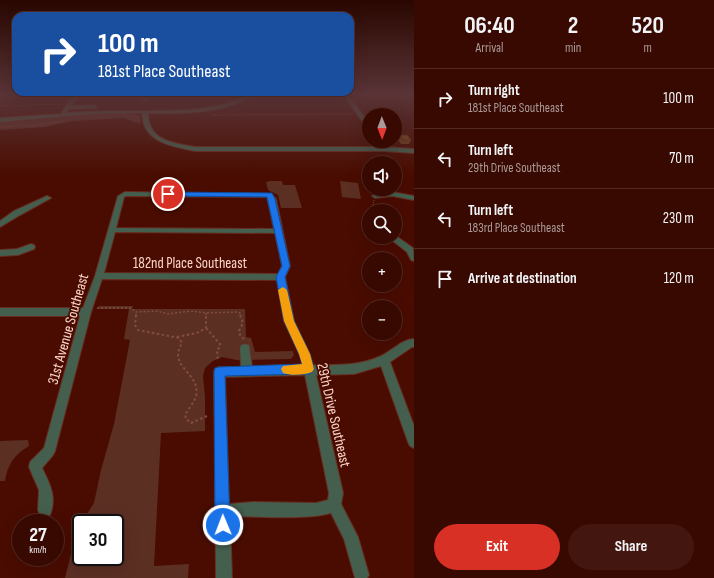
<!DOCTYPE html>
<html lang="en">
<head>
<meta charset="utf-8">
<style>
	:root { --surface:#380900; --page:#43170f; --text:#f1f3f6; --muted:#ab9a99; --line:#522a22; --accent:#d93025 }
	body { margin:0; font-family:"Sofia Sans Condensed",sans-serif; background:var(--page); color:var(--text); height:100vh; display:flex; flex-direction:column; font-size:15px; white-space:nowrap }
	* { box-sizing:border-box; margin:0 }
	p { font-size:13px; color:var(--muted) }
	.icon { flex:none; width:22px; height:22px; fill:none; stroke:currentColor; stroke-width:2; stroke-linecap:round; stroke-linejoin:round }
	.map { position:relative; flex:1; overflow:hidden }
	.side { display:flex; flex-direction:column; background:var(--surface); width:300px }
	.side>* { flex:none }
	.guide { position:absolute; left:12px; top:12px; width:342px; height:84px; border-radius:12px; box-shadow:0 4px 16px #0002,0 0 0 1px var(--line); background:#1a4fa0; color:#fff; overflow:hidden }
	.needle { width:26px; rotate:179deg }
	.fabs { position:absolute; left:362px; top:108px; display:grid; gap:8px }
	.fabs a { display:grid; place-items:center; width:40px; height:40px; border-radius:50%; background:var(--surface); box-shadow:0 4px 16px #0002,0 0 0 1px var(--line); font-size:20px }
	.speed { position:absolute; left:12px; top:514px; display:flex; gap:8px; font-size:20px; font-weight:700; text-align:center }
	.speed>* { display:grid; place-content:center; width:52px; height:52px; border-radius:50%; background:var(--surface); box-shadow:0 4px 16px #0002,0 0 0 1px var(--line); line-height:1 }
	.speed small { font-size:10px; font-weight:400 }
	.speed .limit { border:2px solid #111; border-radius:6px; background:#fff; color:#111 }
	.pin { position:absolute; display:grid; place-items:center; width:34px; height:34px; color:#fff; margin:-17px; border:2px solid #fff; border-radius:50%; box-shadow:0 1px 4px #0007 }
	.me { position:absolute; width:44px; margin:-22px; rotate:359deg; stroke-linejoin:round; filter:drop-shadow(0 0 3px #0008) }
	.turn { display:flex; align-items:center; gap:14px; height:84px; padding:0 20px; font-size:18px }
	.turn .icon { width:52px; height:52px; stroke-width:2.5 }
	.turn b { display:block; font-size:28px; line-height:34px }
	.eta { display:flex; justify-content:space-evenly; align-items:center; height:68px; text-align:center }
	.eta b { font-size:24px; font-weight:700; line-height:28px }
	.button { display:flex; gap:8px; margin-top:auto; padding:8px 20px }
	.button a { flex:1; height:46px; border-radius:24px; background:var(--accent); color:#fff; font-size:16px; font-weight:700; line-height:46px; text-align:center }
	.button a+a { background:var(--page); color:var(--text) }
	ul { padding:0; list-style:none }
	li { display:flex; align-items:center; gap:12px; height:60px; padding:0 20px; border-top:1px solid var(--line) }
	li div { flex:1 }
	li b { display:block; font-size:15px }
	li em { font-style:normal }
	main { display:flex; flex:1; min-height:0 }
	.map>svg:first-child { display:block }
	.green { fill:#5c2f23 }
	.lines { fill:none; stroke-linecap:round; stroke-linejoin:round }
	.minor-casing { stroke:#672c20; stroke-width:2 }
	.path-far2 { stroke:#834c40; stroke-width:1; stroke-dasharray:1 1; stroke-linecap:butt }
	.path-far1 { stroke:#834c40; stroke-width:1.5; stroke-dasharray:2 2; stroke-linecap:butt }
	.path { stroke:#834c40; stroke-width:2; stroke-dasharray:2.5 2.5; stroke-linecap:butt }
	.minor { fill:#445f4d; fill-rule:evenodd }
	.wall { fill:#70401a }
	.building { fill:#824a1e; stroke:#5b3415 }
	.route { fill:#1a73e8; stroke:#114b97 }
	.slow { fill:#f59e0b }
	.labels { text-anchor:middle; stroke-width:3.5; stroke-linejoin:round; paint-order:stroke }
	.street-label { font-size:15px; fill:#fdd5ca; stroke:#4a0c00 }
</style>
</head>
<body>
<main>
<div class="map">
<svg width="414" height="578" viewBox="0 0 414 578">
	<rect width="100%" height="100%" fill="#4a0c00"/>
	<path class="green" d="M131,113L140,116V124L124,118L73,121L45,127L0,130V122C44,120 87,113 131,113Z
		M270,181H282L283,185H295L302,208H281L278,195L268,190L266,182Z
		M340,181L358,183L361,199L342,197Z
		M99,306H133L132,309H245L246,337L251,338L255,352L293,351L294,355L291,359L237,360L222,357L213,361L205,368L203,376L205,397V431L161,433L154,566L189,564L188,578H65L77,530L81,524V557H115V523H81L94,503L101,470L114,424L130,340L124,339L129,309H98Z
		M28,440L29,446C15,454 7,465 5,481H0V441Z"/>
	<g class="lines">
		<defs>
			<path id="minor" d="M83,94H88L75,100L71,106L94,105L97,107L96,108L69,109L66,113C111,109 155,113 199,109C211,107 224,105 235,101C242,98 248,94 255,94C253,96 249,98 245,100C215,114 180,114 148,113C148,141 173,143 195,147H384L414,149V153L384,151H195C172,146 143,143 142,113L93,114L0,122V118L61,114L71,98Z
				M141,94H147V100H143V96Z
				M343,94H347L369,123V129L367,128Z
				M125,192L271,194L276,199L290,266L285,277L294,321L310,355L313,365C336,365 360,366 381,356C392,351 402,339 414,339V347H412L390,362L414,426V448L410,446L408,442L381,366L354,374L316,375L343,493L341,504L358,537L369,575L367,578H355L344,539L331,513C301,521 261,515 230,517L232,578H216L214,372L215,369L219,367H241L240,348L241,345L245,344L249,345L252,366L303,365L300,355L284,321L277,280L102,279L91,312L55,451L53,455L42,468C50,484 57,497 50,515L45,517L40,515L38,510L39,490L29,467L30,462L44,448L80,316H0V308H83L95,276L118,196ZM126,196L267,197L274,229L116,228L124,197ZM115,232L275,233L282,266L278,274L104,273ZM305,375L329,493L328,500L316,503L253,502L229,504L225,377Z
				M392,192L414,196V200L392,196L375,198L372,196L375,194Z
				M47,196L51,198L49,199L20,215L0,227V221L14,211Z
				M396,236L413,248L414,261L411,260L407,252L393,241L392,239L393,237Z
				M31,244L34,245L35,247L34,249L18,255L0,256V250L17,249Z"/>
		</defs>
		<use href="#minor" class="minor-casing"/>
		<path class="path-far2" d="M0,106L64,104
			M211,115L353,114
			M0,127L37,125L64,121
			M374,200L373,205L375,211"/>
		<path class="path-far1" d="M97,308H131L136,312L157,311L168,314L190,311L206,313L237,312L240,313L241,316
			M206,313V316
			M136,316V312"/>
		<path class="path" d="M136,315L135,325L138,330L179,338L182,343C167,368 201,372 196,396C194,403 188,409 185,415L186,419L191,423L207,416
			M240,315L243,323L239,331L240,335L246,341
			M206,328L220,344V347L217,350L218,361
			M177,337L197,333L206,328V315"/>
		<use href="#minor" class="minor"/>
	</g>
	<path class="wall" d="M399,135L411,140L409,144H401L397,138Z"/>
	<path class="building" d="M399,135H407L411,140H403Z"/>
	<linearGradient id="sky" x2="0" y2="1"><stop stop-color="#290700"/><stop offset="0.54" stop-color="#5a3437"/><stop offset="1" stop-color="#5a3437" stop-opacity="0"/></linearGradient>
	<rect width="414" height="175" fill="url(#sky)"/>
	<path class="route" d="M168,192L272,193L275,199L290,266L285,277L294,321L310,354L314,369L312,372L309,374L225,376L230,525L228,530L223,532L218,530L215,525L214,372L215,368L219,367L302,364L299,354L284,321L276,277L282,266L267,197L166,196L165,194Z"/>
	<path class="slow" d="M283,287L287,290L294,321L310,354L314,369L312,372C305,375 291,376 283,373L281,369L283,366L302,364L299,354L284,321L278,290Z"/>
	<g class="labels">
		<g class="street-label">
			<text x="190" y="268">182nd Place Southeast</text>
			<text transform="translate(68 329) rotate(-74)" y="5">31st Avenue Southeast</text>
			<text transform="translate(334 415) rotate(77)" y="5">29th Drive Southeast</text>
		</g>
	</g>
</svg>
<div class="fabs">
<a><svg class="needle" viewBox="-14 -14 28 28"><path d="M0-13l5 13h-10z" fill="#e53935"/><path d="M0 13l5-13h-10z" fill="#ab9a99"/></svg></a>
<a><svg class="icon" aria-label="sound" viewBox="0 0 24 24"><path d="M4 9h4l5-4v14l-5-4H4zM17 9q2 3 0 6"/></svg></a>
<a><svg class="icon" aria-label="search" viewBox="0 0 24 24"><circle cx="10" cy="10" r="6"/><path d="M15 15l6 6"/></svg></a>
<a>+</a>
<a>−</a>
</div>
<div class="speed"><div>27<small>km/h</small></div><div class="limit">30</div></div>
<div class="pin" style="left:168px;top:194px;background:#d93025"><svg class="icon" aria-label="arrive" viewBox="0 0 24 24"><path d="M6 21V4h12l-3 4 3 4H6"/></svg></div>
<svg class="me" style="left:223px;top:525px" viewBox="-20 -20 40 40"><circle r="17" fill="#1a73e8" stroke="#fff" stroke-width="3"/><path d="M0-11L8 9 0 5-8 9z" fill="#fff"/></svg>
<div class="guide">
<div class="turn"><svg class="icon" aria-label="right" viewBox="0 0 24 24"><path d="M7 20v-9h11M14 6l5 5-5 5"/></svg><div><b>100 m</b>181st Place Southeast</div></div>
</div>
</div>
<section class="side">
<div class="eta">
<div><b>06:40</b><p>Arrival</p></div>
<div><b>2</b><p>min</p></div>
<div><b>520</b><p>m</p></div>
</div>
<ul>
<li><svg class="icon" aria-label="right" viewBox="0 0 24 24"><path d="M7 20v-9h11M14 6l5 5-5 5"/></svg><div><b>Turn right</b><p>181st Place Southeast</p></div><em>100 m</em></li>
<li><svg class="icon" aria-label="left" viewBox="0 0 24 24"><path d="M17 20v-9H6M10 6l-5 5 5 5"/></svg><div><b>Turn left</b><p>29th Drive Southeast</p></div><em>70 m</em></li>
<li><svg class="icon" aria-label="left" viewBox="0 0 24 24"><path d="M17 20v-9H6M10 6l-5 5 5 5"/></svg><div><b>Turn left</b><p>183rd Place Southeast</p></div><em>230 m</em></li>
<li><svg class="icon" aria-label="arrive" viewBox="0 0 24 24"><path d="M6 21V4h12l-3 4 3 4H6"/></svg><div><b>Arrive at destination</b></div><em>120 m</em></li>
</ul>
<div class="button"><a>Exit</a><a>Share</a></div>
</section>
</main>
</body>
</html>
